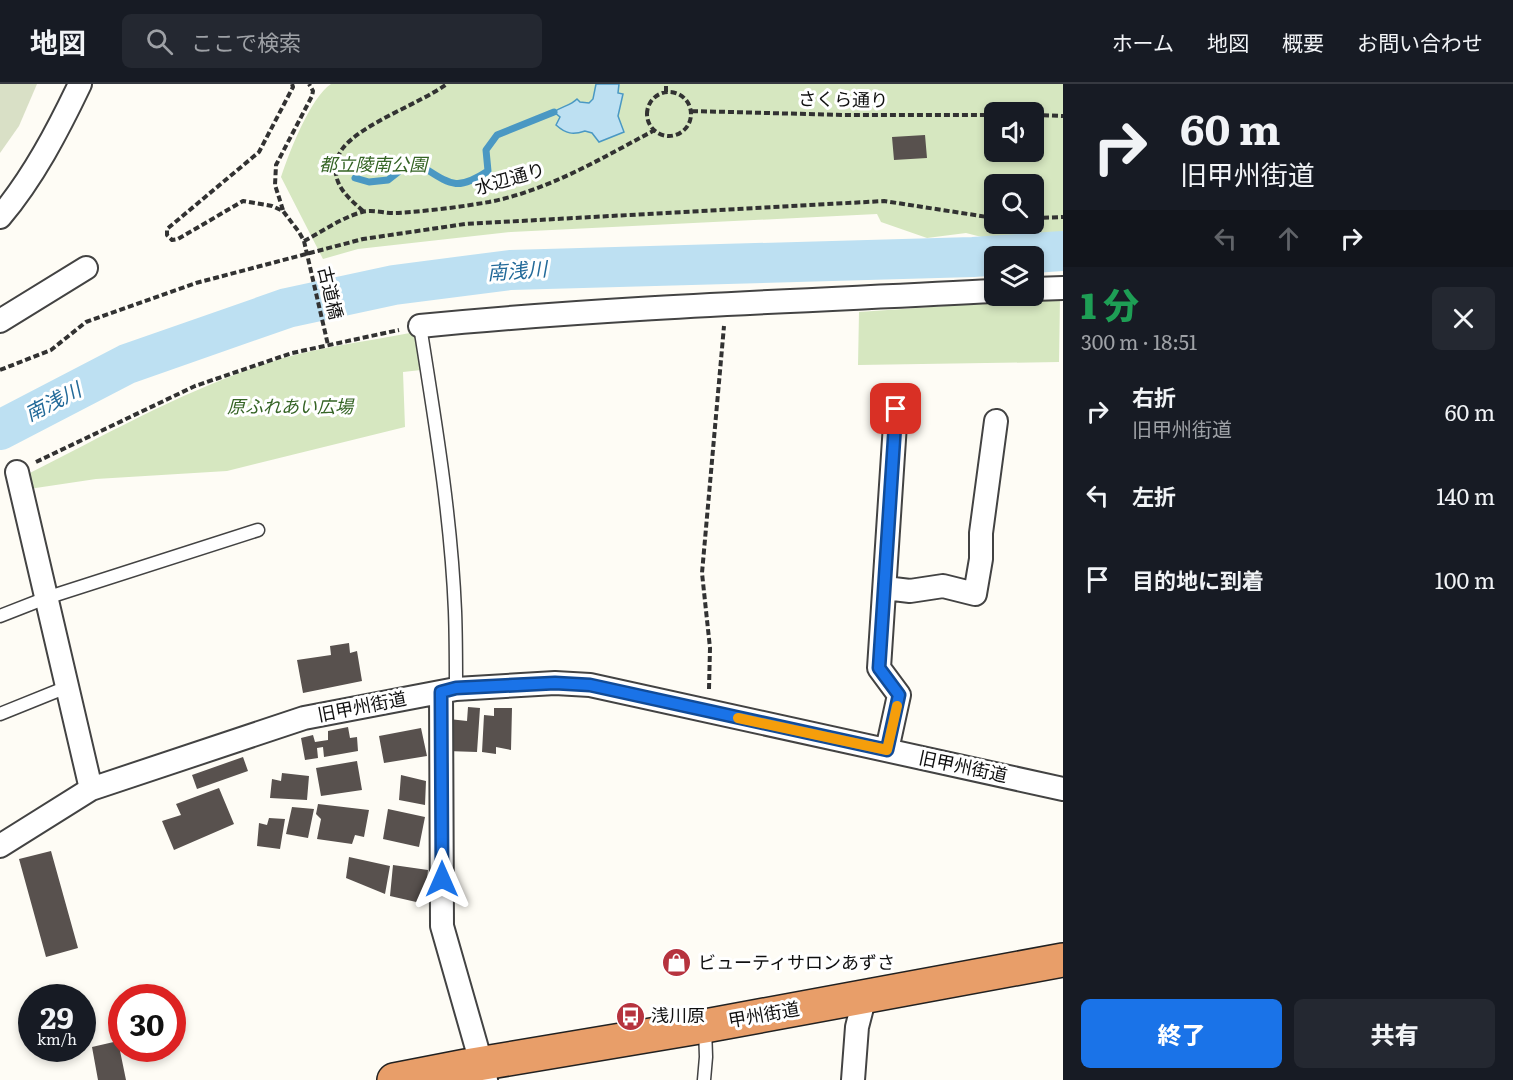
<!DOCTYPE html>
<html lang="ja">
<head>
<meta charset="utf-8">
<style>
	:root { --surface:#171b24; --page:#242831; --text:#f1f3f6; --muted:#9ea1a6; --line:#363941; --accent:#1a73e8 }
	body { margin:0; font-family:Literata,"Noto Sans JP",serif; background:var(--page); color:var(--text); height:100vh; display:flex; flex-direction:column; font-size:22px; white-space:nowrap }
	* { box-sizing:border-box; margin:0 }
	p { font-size:20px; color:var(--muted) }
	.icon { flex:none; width:33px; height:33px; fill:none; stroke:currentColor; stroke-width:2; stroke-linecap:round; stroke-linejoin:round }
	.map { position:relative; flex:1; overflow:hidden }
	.panel { display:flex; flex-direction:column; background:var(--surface); width:450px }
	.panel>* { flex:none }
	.top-card { background:#171b24; color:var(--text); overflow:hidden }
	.tools { position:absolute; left:984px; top:18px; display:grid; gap:12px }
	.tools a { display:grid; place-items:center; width:60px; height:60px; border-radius:9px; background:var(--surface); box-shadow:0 3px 9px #0003; font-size:30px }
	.speed { position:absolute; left:18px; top:900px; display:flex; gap:12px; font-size:30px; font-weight:700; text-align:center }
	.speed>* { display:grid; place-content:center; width:78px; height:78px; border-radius:50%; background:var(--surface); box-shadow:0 3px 9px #0003; line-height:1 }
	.speed small { font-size:15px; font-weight:400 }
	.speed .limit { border:9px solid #d22; background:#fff; color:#111 }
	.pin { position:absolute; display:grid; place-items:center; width:51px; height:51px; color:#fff; margin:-26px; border-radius:12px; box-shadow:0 3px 9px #0006 }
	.me { position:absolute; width:66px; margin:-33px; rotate:0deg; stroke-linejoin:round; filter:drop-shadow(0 0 4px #0008) }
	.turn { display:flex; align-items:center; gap:21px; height:126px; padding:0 18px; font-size:27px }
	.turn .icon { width:78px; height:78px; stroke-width:2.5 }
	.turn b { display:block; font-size:42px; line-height:51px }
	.lanes { display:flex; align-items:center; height:57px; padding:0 18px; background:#0003; justify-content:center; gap:30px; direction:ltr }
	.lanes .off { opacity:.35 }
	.round { display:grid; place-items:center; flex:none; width:63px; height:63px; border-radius:9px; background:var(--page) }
	.headline { display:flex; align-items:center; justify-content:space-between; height:102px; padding:0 18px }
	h1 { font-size:36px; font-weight:800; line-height:45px; color:#1e9e55 }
	.cta { display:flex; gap:12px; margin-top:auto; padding:12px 18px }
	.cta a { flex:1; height:69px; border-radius:9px; background:var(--accent); color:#fff; font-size:24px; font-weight:800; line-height:69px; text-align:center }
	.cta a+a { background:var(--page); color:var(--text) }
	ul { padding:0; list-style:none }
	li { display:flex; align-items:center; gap:18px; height:84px; padding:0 18px }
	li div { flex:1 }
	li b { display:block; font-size:22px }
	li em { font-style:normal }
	header { display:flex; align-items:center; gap:36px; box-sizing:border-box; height:84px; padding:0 30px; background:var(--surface); border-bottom:2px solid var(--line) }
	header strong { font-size:28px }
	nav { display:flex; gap:33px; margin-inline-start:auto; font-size:21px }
	.search { width:420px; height:54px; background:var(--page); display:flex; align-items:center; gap:15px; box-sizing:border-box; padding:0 21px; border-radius:9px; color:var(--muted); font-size:22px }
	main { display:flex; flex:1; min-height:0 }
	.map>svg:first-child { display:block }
	.green { fill:#d6e7c0; fill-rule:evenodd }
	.cemetery { fill:#d9e0c6 }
	.water { fill:#bde0f2; stroke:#4a98c3; stroke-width:1.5 }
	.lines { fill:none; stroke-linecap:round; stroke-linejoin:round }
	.stream { stroke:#4a98c3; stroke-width:7 }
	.river { stroke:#bde0f2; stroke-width:40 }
	.building { fill:#58514e }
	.lane-casing { stroke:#434343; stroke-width:15 }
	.street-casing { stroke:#434343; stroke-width:26 }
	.highway-casing { stroke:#212121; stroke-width:36 }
	.path { stroke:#323232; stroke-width:4; stroke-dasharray:6 3; stroke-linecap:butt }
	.lane { stroke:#fff; stroke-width:12 }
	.street { stroke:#fff; stroke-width:22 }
	.highway { stroke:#e89e69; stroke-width:33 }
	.route-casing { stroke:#114b97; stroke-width:15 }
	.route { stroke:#1a73e8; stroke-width:10 }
	.slow { stroke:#f59e0b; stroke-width:10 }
	.labels { text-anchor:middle; stroke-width:6; stroke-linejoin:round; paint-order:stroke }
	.street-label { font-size:18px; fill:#101010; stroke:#fff }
	.park-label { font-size:18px; font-style:italic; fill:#356425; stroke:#fff }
	.poi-label { font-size:18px; fill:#101010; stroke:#fff; text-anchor:start }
	.water-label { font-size:20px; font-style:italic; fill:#236a99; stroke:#fff }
</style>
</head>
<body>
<header>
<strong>地図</strong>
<div class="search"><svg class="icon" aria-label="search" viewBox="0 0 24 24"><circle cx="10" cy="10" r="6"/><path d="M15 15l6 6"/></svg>ここで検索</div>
<nav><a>ホーム</a><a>地図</a><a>概要</a><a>お問い合わせ</a></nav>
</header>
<main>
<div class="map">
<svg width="1063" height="996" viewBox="0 0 1063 996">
	<rect width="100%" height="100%" fill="#fefcf5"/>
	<path class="green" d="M331,0H1063V156L1005,159L966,149L927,154L881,138L877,130L511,148L358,165L323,175L281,93C289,69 310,14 331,0ZM994,28H1034V68H994ZM994,100H1034V140H994Z
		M1060,214L1059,278L858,281L859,228Z
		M410,249L417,253L421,286L403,288L405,343L227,387L96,395L29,405L26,391C105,351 183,307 267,279C312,264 363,258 410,249Z"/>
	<path class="cemetery" d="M0,0H37L19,42L0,69Z"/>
	<path class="water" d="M596,0H619L618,9L623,10L618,32L624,48L599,58L592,49L585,47C573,51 566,50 556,41L560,33L554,28C562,22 570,22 577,15L580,18L589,19L593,15Z"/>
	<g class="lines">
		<path class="stream" d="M355,94L369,98L388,96L402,85L418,80C449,99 455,109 488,87L486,66L497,51L554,28"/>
		<path class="river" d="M0,346L127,280L287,224L394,201L510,186L973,173L1063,167"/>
	</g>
	<path class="building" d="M925,51L927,74L894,76L892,53Z
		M349,559L350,569L357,567L362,597L303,609L297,576L331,571L330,562Z
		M468,623L480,624L477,668L447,667L449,635L467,637Z
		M494,624H512L511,666L496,663V670L482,668L484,631L494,632Z
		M348,643L350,654L357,653L358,667L324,673L323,663L317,664L318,674L305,676L301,654L313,651L315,658L328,656V647Z
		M421,644L427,672L384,679L379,652Z
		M243,673L248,687L197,705L192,691Z
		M357,677L362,706L321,712L316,684Z
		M282,689L309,692L307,716L270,714L272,695L281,697Z
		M401,691L426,697L425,721L399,716Z
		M219,704L234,740L174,766L162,737L181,731L176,720Z
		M318,720L369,726L364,753L355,751L352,760L317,755L321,735L316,730Z
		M292,723L314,725L308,754L286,750Z
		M388,725L425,733L419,763L383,755Z
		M269,734L285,735L280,765L257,762L259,739L267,741Z
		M51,767L78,864L46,873L19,775Z
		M349,773L390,782L385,810L346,794Z
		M393,781L428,786L425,820L390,812Z
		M118,957L126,996H98L92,963Z"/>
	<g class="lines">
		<defs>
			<path id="lane" d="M420,242C435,337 451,431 455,527C456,553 456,579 456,605
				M0,532L46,514L258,446
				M0,630L67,603
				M704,996L706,973L705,943"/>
			<path id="street" d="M0,133C33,94 58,46 80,0
				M1034,205L1063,204
				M0,237L86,184
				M420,242C611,223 803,217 994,207
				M17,388L91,705
				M885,504L910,507L943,502L975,510L981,475V449L996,337
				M441,608L442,842L486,996
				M887,666L899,611L879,584L896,325
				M0,762L91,705L304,634L456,605L555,599L590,601L1063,705
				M853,996L857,943L865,912"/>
			<path id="highway" d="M394,996L466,982L705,942L1063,876"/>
		</defs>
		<use href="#lane" class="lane-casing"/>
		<use href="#street" class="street-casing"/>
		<use href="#highway" class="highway-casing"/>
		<path class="path" d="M292,0L293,3L259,68L167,145V151L172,156L178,155L243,117L272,122L283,127L299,148L304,157L328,261
			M647 30a22 22 0 1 1 44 0a22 22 0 1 1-44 0Z
			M666,8V0
			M692,27L843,31H994
			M1034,31L1063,32
			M283,126L275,101L276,81L312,12L313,7L309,0
			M363,127C352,117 338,106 336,90C334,82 338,70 343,64C363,39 419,20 447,0
			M1034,134L1063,133
			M304,157C323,147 341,134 362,128C373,125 386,130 398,129C428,127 460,123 489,118C547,107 602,74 653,47
			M0,286L51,266L86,238L196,199L363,155L465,140L884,117L994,134
			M36,378L195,302L292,269L399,246
			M709,605L710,564L702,489L724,242"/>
		<use href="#lane" class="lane"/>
		<use href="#street" class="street"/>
		<use href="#highway" class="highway"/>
	</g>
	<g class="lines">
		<defs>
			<path id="route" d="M442,795L441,608L456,604L555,599L590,601L887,666L899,611L879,584L896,325"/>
		</defs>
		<use href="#route" class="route-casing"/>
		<use href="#route" class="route"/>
		<path class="slow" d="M738,634L887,666L897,622"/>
	</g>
	<defs>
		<symbol id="shop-disc" viewBox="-11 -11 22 22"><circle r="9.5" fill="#b6333e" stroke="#fff"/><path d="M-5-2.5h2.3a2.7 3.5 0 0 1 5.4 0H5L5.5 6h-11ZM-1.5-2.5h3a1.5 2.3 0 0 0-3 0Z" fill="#fff"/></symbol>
		<symbol id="bus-disc" viewBox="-11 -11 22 22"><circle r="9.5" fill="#b6333e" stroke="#fff"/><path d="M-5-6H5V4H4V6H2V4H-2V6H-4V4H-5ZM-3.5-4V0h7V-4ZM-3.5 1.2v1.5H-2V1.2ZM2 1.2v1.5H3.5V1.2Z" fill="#fff"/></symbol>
	</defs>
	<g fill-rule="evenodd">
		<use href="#shop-disc" x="660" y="862" width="33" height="33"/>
		<use href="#bus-disc" x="614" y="916" width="33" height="33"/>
	</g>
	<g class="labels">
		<g class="street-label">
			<text transform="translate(843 16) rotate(1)" y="6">さくら通り</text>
			<text transform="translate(510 95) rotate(-16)" y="6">水辺通り</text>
			<text transform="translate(330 209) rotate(77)" y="6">古道橋</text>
			<text transform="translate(362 623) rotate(-11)" y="6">旧甲州街道</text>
			<text transform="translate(963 683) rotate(12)" y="6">旧甲州街道</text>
			<text transform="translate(764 931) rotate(-10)" y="6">甲州街道</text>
		</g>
		<g class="park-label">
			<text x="373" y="87">都立陵南公園</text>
			<text x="290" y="329">原ふれあい広場</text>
		</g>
		<g class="poi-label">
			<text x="698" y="885">ビューティサロンあずさ</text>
			<text x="651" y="938">浅川原</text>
		</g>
		<g class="water-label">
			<text transform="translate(517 187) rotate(-4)" y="7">南浅川</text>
			<text transform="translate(53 318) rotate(-27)" y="7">南浅川</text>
		</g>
	</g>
</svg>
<div class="tools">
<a><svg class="icon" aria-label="sound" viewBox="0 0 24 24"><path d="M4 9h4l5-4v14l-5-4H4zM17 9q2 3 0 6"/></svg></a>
<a><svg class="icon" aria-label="search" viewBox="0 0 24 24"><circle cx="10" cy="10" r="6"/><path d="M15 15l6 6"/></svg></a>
<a><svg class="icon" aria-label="layers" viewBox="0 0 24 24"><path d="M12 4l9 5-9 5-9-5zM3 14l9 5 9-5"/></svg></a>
</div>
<div class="speed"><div>29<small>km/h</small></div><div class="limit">30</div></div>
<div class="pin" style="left:896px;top:325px;background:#d93025"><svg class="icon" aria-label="arrive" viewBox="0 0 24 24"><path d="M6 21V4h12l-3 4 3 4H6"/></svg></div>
<svg class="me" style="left:442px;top:795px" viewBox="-20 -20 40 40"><path d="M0-17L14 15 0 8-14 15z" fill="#1a73e8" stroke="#fff" stroke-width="4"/></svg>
</div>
<section class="panel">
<div class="top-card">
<div class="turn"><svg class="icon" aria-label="right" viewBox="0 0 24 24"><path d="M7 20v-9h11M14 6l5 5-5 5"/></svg><div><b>60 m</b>旧甲州街道</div></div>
<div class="lanes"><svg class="icon off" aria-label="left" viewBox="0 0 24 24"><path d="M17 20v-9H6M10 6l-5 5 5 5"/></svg><svg class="icon off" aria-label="ahead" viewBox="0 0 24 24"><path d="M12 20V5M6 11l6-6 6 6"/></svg><svg class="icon" aria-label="right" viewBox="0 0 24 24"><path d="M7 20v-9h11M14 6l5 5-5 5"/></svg></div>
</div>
<div class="headline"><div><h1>1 分</h1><p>300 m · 18:51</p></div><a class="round"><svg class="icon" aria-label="close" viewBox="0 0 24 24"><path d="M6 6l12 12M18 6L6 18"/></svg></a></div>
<ul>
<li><svg class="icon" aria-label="right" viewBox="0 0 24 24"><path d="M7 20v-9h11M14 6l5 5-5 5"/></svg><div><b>右折</b><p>旧甲州街道</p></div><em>60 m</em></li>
<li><svg class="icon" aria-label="left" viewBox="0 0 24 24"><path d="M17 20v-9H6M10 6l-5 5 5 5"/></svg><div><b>左折</b></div><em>140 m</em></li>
<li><svg class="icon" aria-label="arrive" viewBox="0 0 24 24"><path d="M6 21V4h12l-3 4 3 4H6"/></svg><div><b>目的地に到着</b></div><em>100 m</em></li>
</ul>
<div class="cta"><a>終了</a><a>共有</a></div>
</section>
</main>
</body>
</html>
